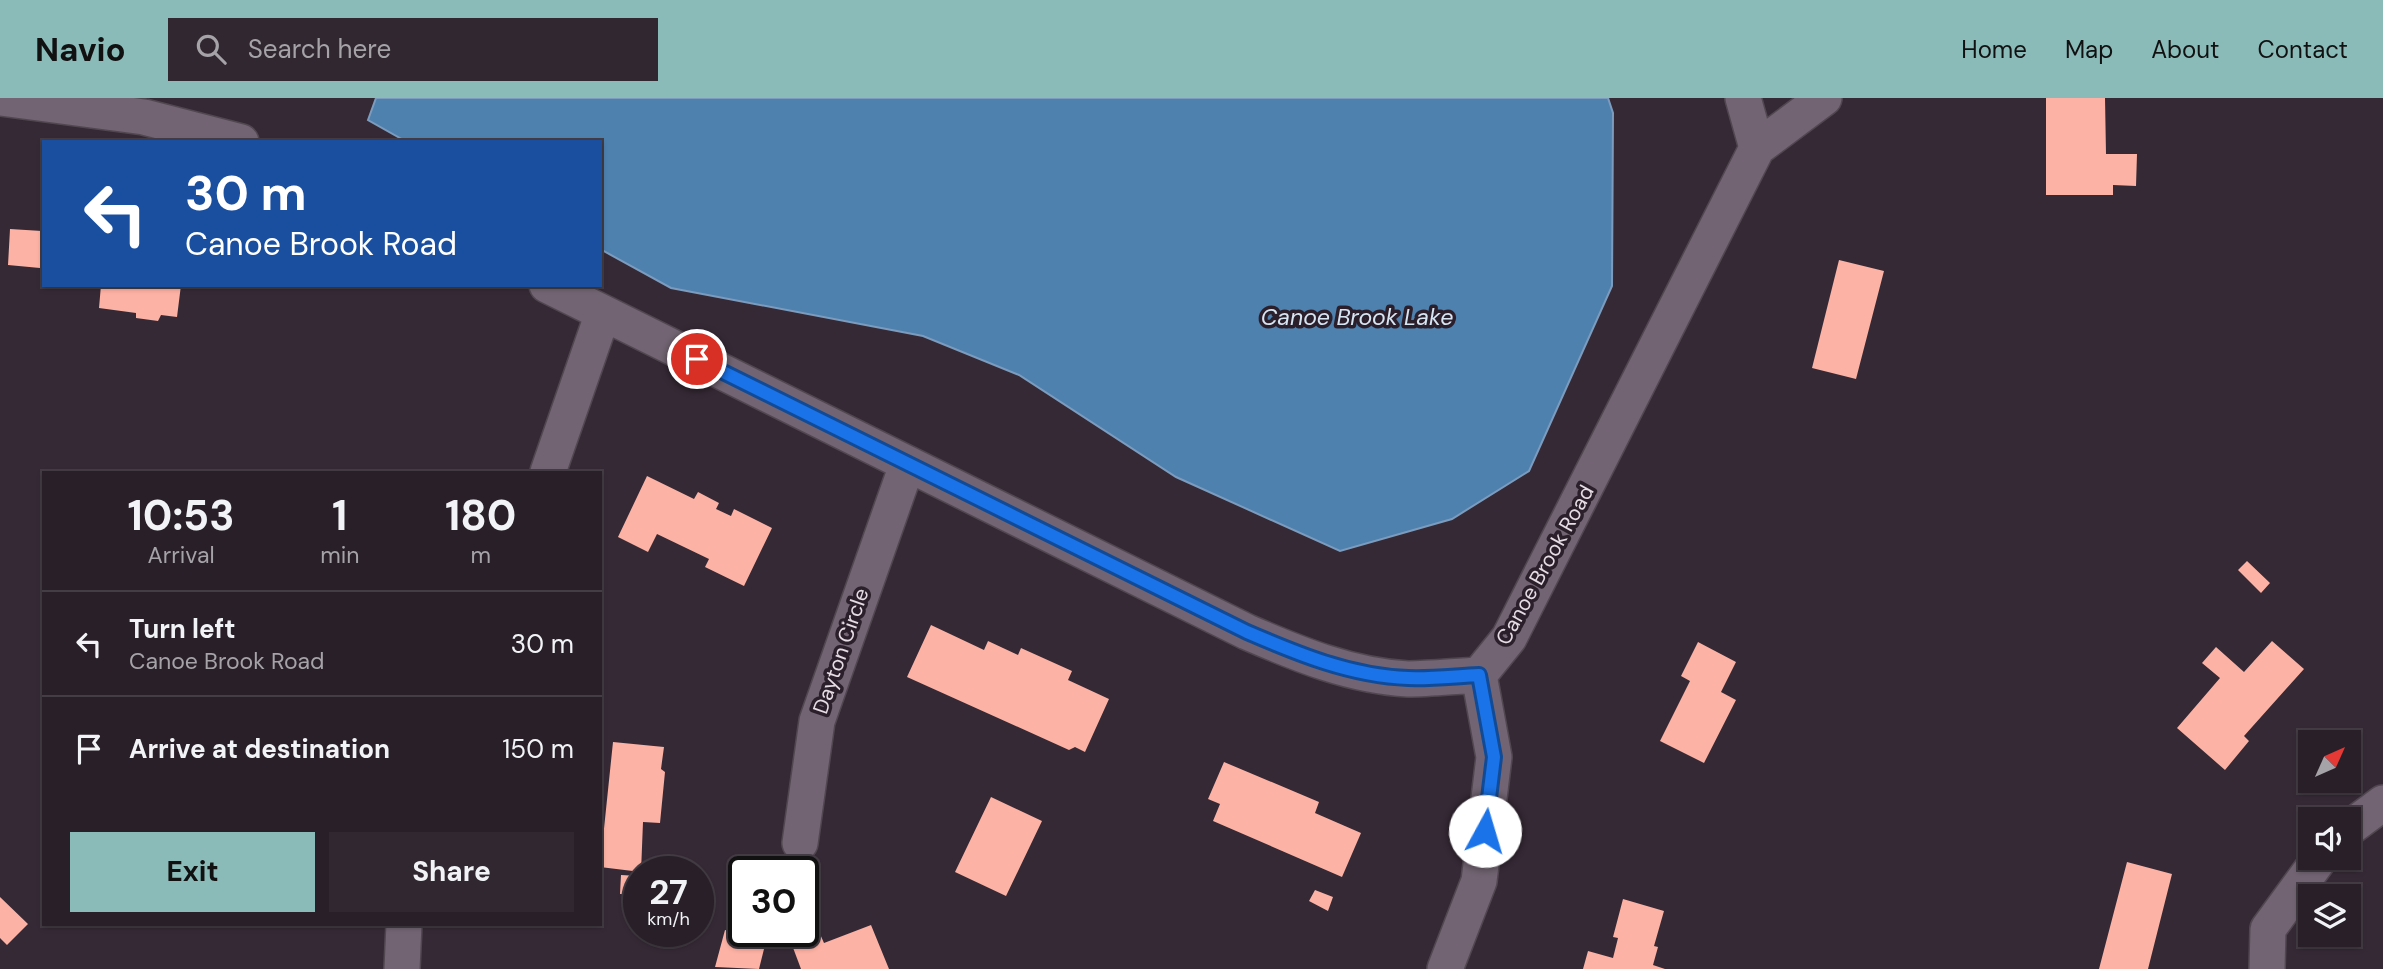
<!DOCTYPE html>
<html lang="en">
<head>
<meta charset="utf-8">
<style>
	:root { --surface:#281f28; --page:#302730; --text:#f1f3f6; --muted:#a5a2a8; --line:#443d45; --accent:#8bbbb9 }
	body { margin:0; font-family:"DM Sans",sans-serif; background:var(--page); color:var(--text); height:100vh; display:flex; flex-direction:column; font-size:26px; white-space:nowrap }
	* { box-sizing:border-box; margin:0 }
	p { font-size:23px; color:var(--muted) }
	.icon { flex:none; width:38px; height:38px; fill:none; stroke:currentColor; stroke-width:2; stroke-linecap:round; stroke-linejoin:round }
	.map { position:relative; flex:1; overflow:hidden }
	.details { position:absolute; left:42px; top:373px; width:560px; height:455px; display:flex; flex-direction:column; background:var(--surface); border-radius:0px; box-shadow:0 2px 5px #0004,0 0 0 2px var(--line) }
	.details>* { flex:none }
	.guide { position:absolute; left:42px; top:42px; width:560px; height:147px; border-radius:0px; box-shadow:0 2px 5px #0004,0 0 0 2px var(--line); background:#1a4fa0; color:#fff; overflow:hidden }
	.needle { width:46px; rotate:45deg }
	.fabs { position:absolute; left:2298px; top:632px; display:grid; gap:14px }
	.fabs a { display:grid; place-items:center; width:63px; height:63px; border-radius:0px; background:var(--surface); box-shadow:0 2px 5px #0004,0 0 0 2px var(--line); font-size:35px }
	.speed { position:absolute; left:623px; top:758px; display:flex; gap:14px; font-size:35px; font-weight:700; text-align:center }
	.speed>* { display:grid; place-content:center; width:91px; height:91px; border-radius:50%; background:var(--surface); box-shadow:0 2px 5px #0004,0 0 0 2px var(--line); line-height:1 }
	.speed small { font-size:18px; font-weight:400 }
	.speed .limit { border:4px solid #111; border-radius:10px; background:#fff; color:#111 }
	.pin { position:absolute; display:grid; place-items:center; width:60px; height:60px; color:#fff; margin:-30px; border:4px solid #fff; border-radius:50%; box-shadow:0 2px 7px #0007 }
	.me { position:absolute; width:77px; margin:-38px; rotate:6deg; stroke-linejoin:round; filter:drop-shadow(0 0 5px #0008) }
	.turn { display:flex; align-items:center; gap:24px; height:147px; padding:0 28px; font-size:32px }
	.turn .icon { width:91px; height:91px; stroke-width:2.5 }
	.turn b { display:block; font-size:49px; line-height:60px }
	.eta { display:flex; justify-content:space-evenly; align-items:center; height:119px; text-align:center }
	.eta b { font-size:42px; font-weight:700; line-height:49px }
	.primary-button { display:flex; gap:14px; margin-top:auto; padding:14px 28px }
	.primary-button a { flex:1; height:80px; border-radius:0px; background:var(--accent); color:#111; font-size:28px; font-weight:700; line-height:80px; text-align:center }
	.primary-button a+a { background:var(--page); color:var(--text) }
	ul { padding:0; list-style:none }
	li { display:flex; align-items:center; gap:21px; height:105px; padding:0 28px; border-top:2px solid var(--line) }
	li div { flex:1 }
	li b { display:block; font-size:26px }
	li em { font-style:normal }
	header { display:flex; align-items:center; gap:42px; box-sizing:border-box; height:98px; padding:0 35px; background:var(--accent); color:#111 }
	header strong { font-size:33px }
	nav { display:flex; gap:38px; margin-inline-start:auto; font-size:24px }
	.search { width:490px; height:63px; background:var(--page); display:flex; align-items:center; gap:18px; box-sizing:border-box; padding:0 24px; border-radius:0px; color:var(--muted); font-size:26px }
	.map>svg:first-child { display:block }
	.water { fill:#4e81ae; stroke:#7b9cbe; stroke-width:2 }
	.building { fill:#fcb2a4 }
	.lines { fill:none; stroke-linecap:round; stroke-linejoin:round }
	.minor-casing { stroke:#514751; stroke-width:38 }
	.minor { stroke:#726472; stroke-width:35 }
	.route-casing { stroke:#114b97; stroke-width:18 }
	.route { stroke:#1a73e8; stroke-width:12 }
	.labels { text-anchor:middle; stroke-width:7; stroke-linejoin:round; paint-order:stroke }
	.street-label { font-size:21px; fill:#e5dce4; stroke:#2b1f2b }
	.water-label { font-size:23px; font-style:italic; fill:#d7e5f3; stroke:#2b1f2b }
</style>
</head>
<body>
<header>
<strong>Navio</strong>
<div class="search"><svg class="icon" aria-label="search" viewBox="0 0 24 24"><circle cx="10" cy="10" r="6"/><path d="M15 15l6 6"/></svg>Search here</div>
<nav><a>Home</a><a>Map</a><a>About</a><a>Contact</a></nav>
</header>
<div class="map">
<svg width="2383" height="871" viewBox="0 0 2383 871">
	<rect width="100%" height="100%" fill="#352935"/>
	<path class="water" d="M376,0H1608L1613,15L1612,188L1529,373L1452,421L1340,453L1176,379L1019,277L923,238L671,190L600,151V44H407L368,22Z"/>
	<path class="building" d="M2046,0H2105L2106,56H2137L2136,88L2113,87V97H2046Z
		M10,131L42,133L40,170L8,167Z
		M1839,162L1884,173L1856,281L1812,270Z
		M101,187H181L177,219L161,217L158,223L136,220V215L99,210Z
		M647,378L694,401L698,394L719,405L716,411L731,418L734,411L772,430L744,488L705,469L709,461L657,436L648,454L618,439Z
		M2247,463L2270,485L2261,495L2238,472Z
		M931,527L984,552L988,543L1018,557L1021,550L1072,573L1068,582L1109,601L1085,654L1075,649L1069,652L907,579Z
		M2272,543L2304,571L2244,638L2249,643L2225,672L2177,630L2220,580L2202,565L2216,549L2244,574Z
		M1698,544L1736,564L1721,594L1736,602L1704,665L1660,643L1690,583L1681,578Z
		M613,644L664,649L661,671L665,674L660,725L643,724L641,774L600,769Z
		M1224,664L1319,704L1315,715L1361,735L1342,779L1213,723L1220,706L1208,701Z
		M991,699L1042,723L1006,798L955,774Z
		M2127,764L2172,776L2148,871H2099Z
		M621,777L639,778V797L620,796Z
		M1315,792L1333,799L1328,813L1309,803Z
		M0,799L28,826L7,847L0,840Z
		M1623,801L1664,813L1654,848L1658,849L1653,867L1665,871H1583L1588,853L1613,860L1618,840L1613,839Z
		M871,827L889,871H801L792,847L820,836L824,845Z
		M725,832L766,843L759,871L715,869Z"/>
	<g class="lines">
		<defs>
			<path id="minor" d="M2,0L144,19L241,44
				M1757,50L1824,0
				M547,187L1247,534C1298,556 1351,578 1408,581C1431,581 1456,578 1479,577L1509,540L1757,50L1743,0
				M548,374L603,215
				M2348,731L2383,705
				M800,745L817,623L907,367
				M402,871L404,826
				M1445,871L1479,783L1494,659L1479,577
				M2267,871L2268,831L2320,760"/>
		</defs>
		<use href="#minor" class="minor-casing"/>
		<use href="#minor" class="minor"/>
	</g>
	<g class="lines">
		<defs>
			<path id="route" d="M697,261L1247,534C1298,556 1351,578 1408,580C1431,581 1456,578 1479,577L1494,659L1485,733"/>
		</defs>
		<use href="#route" class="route-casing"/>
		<use href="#route" class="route"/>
	</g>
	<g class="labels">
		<g class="street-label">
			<text transform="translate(1545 467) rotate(-61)" y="7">Canoe Brook Road</text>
			<text transform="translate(841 553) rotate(-71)" y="7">Dayton Circle</text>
		</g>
		<g class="water-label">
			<text x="1357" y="227">Canoe Brook Lake</text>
		</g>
	</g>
</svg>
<div class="fabs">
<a><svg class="needle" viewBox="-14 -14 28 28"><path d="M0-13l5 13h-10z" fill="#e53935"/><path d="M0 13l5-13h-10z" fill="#a5a2a8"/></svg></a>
<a><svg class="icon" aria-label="sound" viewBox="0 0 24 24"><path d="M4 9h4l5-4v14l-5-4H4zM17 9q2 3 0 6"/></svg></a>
<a><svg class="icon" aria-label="layers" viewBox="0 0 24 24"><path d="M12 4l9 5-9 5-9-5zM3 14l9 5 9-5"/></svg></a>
</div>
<div class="speed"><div>27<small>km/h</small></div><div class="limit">30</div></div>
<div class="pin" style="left:697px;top:261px;background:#d93025"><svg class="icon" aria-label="arrive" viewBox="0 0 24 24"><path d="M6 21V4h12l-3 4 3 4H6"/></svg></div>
<svg class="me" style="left:1485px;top:733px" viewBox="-20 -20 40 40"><circle r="19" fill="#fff"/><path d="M0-13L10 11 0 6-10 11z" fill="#1a73e8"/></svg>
<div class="guide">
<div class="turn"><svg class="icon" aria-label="left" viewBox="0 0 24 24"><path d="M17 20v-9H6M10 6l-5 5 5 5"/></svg><div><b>30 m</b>Canoe Brook Road</div></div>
</div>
<section class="details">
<div class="eta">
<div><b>10:53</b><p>Arrival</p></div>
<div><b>1</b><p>min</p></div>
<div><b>180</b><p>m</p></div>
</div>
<ul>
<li><svg class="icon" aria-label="left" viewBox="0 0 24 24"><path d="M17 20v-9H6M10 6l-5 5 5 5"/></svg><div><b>Turn left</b><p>Canoe Brook Road</p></div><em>30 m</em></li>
<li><svg class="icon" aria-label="arrive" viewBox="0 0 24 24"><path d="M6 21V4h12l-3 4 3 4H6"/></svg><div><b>Arrive at destination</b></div><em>150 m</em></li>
</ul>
<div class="primary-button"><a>Exit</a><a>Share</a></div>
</section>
</div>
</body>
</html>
